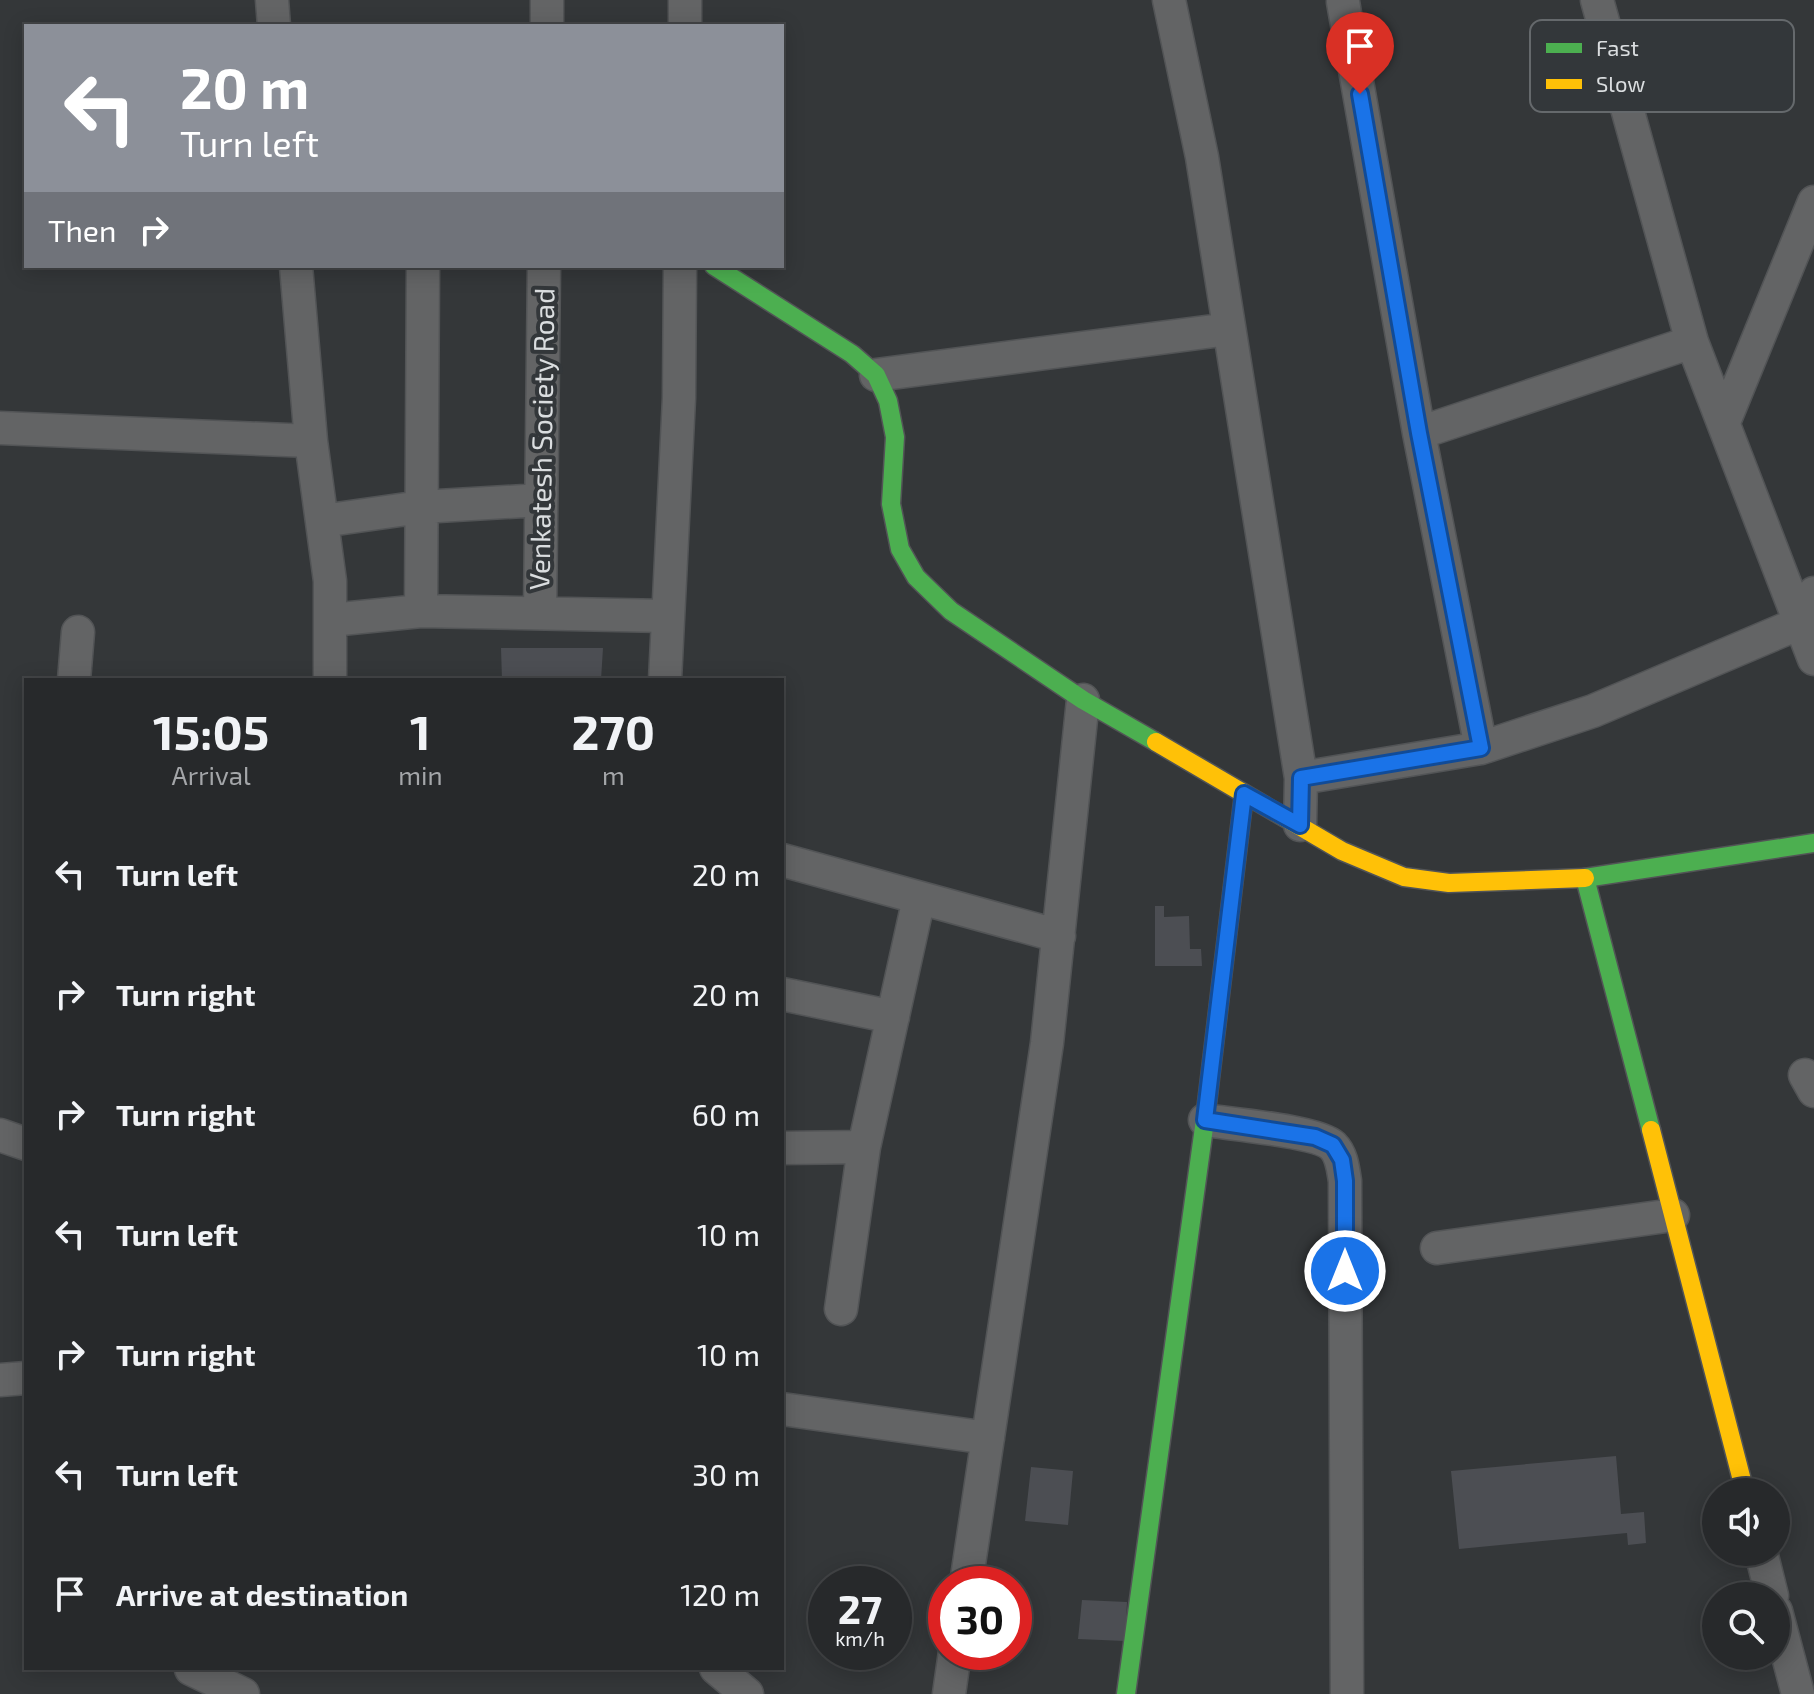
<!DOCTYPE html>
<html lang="en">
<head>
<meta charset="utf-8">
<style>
	:root { --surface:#27292b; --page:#2f3133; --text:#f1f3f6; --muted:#a4a6a9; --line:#434547 }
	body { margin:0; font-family:"Exo 2",sans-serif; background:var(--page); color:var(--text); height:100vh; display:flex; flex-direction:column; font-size:30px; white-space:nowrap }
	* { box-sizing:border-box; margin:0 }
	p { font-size:26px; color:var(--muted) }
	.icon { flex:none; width:44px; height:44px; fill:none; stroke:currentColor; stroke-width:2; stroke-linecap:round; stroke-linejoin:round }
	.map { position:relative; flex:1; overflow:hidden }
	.drawer { position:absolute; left:24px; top:678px; width:760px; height:992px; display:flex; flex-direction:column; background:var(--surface); border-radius:0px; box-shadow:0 4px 20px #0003,0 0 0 2px var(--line) }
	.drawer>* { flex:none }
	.top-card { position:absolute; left:24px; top:24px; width:760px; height:244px; border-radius:0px; box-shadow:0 4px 20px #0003,0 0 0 2px var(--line); background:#8c9099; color:#fff; overflow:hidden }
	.buttons { position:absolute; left:1702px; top:1478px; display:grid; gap:16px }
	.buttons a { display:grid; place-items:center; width:88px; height:88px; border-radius:50%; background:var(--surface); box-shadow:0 4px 20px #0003,0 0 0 2px var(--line); font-size:40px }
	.speed { position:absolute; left:808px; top:1566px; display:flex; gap:16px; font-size:40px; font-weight:700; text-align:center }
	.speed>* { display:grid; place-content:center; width:104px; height:104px; border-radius:50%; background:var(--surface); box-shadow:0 4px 20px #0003,0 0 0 2px var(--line); line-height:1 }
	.speed small { font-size:20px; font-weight:400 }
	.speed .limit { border:12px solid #d22; background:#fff; color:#111 }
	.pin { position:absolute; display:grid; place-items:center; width:68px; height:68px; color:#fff; margin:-82px -34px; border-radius:50% 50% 50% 0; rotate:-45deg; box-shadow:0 0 8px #0007 }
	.pin .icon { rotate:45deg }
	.me { position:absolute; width:88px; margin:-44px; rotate:0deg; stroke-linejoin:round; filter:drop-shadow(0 0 6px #0008) }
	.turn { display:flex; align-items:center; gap:28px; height:168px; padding:0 24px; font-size:36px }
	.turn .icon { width:104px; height:104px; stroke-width:2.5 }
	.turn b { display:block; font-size:56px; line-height:68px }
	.then { display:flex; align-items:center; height:76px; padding:0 24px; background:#0003; gap:16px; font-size:30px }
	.eta { display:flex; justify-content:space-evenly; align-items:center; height:136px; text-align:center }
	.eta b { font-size:48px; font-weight:700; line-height:56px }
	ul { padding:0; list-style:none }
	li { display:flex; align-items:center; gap:24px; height:120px; padding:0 24px }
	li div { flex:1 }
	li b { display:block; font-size:30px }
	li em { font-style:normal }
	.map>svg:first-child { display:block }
	.building { fill:#4c4e53 }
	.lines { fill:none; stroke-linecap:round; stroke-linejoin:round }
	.street-casing { stroke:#525456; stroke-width:35 }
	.fast-casing { stroke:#525456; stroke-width:21 }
	.slow-casing { stroke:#525456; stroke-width:21 }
	.street { stroke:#636465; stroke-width:32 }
	.fast { stroke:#4caf50; stroke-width:18 }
	.slow { stroke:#ffc107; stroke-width:18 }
	.route-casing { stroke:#114b97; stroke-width:20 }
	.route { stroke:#1a73e8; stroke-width:14 }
	.labels { text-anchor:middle; stroke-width:8; stroke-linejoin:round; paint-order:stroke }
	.street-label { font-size:28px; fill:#dadddf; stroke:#33373a }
	.key { fill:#33373a; stroke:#65696c; stroke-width:2 }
	.key-label { font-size:22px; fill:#dadddf }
</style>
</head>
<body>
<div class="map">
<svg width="1814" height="1694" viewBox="0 0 1814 1694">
	<rect width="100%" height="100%" fill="#343739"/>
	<path class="building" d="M501,648H603L601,680H502Z
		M1155,906H1164V917L1189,916L1190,949H1201L1202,966H1155Z
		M1616,1456L1621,1514L1644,1512L1646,1543L1628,1545L1627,1533L1459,1549L1451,1471Z
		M1031,1467L1073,1471L1068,1525L1025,1521Z
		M1082,1600L1127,1602L1125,1641L1078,1639Z"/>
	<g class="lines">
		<defs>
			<path id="street" d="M272,0L274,26
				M1169,0L1202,157L1301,778L1300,825
				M1597,0L1692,342L1814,659
				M1343,2L1419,433L1481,748
				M547,26V0
				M685,26V0
				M296,266L311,441L330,581V680
				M876,375L1229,329
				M1724,422L1814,202
				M0,428L311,441
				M1419,433L1692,342
				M322,521L421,507L541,500
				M421,611L423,266
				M540,613L544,266
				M331,620L421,611L666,616
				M74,680L78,632
				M665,680L679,398L680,266
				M1301,778L1481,748L1593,711L1800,623L1814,593
				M782,860L1059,936
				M782,994L893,1017
				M1805,1075L1814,1091
				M1205,1120C1230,1124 1317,1131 1333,1146C1342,1155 1343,1169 1345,1181L1347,1694
				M0,1135L26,1144
				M782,1148L864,1147
				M1437,1248L1673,1215
				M841,1309L864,1147L919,898
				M0,1380L26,1378
				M782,1409L988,1438
				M1761,1552L1772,1596
				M966,1584L1047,1043L1083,700
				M1776,1611L1798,1694
				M716,1668L747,1694
				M191,1669L243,1694
				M949,1694L955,1652"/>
			<path id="fast" d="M714,266L852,354L876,375L888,401L895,437L891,504L900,549L916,577L951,611L1083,700L1156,742
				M1651,1130L1585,878L1814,843
				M1126,1694L1205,1120L1244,794"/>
			<path id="slow" d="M1156,742L1342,851L1404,877L1449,883L1585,878
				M1651,1130L1745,1492"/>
		</defs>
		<use href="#street" class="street-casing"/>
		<use href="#fast" class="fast-casing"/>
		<use href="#slow" class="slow-casing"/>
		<use href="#street" class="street"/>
		<use href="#fast" class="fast"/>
		<use href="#slow" class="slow"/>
	</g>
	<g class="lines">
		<defs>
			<path id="route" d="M1345,1271V1181L1342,1160L1333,1145L1315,1137L1205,1120L1244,794L1300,825L1301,778L1481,748L1419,433L1360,94"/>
		</defs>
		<use href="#route" class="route-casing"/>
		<use href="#route" class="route"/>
	</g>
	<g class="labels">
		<g class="street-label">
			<text transform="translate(542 439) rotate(-89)" y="10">Venkatesh Society Road</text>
		</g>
	</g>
	<rect x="1530" y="20" width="264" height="92" rx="12" class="key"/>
	<rect x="1546" y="43" width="36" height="10" fill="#4caf50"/>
	<rect x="1546" y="79" width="36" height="10" fill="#ffc107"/>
	<g class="key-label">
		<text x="1596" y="56">Fast</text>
		<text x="1596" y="92">Slow</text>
	</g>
</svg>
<div class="buttons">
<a><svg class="icon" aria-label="sound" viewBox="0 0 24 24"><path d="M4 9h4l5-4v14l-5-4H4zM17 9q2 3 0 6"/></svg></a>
<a><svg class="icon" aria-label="search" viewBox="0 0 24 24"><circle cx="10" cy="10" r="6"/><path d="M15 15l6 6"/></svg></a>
</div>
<div class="speed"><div>27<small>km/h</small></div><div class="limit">30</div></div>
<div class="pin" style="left:1360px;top:94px;background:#d93025"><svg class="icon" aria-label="arrive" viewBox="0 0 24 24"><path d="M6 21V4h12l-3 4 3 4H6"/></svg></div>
<svg class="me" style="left:1345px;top:1271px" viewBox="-20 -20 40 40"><circle r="17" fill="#1a73e8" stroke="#fff" stroke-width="3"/><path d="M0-11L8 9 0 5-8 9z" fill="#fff"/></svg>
<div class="top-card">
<div class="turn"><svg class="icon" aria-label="left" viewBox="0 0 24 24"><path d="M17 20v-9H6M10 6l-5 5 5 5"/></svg><div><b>20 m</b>Turn left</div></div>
<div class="then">Then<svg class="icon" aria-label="right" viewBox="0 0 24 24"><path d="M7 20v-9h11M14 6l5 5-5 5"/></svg></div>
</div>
<section class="drawer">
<div class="eta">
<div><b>15:05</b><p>Arrival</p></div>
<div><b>1</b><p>min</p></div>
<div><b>270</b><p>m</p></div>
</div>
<ul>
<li><svg class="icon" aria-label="left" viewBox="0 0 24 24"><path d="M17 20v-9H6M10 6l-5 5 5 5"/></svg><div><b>Turn left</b></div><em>20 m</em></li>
<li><svg class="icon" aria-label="right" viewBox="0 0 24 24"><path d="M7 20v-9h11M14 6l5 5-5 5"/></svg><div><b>Turn right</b></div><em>20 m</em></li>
<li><svg class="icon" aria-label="right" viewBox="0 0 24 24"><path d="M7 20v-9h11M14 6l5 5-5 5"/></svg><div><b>Turn right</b></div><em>60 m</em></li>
<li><svg class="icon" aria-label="left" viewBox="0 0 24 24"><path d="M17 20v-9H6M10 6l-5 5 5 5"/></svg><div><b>Turn left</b></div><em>10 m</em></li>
<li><svg class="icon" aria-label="right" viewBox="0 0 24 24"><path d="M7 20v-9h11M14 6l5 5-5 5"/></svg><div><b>Turn right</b></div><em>10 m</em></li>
<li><svg class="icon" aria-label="left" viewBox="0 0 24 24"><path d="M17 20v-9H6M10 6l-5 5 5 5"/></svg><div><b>Turn left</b></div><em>30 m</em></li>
<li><svg class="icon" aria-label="arrive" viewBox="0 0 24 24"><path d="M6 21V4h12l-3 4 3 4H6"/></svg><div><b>Arrive at destination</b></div><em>120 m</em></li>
</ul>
</section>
</div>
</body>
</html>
